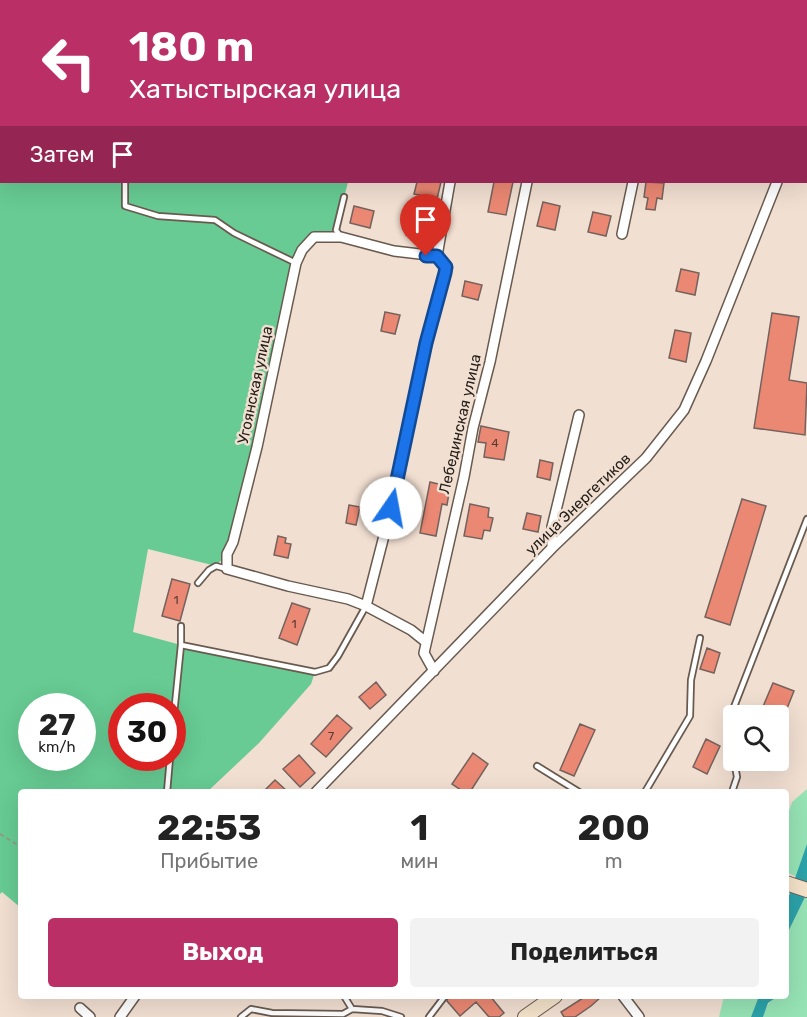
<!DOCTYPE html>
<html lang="ru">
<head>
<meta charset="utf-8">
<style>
	:root { --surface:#fff; --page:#f2f2f2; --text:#222; --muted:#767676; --accent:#bb2f67 }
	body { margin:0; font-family:Rubik,sans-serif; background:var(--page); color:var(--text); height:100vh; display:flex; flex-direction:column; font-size:22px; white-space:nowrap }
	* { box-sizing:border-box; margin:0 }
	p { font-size:20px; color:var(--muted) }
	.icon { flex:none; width:33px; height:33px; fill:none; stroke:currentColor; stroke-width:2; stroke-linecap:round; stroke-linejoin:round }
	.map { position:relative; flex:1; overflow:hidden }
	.sheet { position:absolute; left:18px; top:789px; width:771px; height:210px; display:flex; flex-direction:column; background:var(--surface); border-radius:6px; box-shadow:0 6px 24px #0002 }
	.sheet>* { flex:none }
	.banner { position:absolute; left:0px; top:0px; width:807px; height:183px; box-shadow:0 6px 24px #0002; background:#bb2f67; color:#fff; overflow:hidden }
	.tools { position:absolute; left:723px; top:705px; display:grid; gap:12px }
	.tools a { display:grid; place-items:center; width:66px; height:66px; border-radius:6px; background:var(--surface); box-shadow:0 6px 24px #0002; font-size:30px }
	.speed { position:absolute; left:18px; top:693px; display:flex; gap:12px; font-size:30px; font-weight:700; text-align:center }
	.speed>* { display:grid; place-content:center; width:78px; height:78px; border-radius:50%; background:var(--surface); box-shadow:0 6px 24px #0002; line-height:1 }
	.speed small { font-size:15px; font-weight:400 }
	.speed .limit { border:9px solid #d22; background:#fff; color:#111 }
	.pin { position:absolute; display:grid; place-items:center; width:51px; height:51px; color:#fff; margin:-62px -26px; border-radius:50% 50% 50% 0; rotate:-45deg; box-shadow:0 0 6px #0007 }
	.pin .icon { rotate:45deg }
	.me { position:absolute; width:66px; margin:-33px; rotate:12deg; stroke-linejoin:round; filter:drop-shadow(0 0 4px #0008) }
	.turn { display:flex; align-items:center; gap:21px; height:126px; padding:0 30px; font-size:27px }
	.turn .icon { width:78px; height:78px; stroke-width:2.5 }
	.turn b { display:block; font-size:42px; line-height:51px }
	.then { display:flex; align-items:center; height:57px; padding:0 30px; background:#0003; gap:12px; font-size:22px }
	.eta { display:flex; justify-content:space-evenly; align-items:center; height:102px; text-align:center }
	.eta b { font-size:36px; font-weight:700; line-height:42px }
	.cta { display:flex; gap:12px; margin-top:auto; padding:12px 30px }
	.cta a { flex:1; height:69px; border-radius:6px; background:var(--accent); color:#fff; font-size:24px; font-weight:700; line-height:69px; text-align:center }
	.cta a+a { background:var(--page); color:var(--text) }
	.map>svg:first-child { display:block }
	.green { fill:#96e3b5 }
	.forest { fill:#67cb93; fill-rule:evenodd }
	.water { fill:#2ca2a9 }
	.building { fill:#eb8873; stroke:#75625d; stroke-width:1.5 }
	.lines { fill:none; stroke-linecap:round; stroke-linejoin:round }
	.lane-casing { stroke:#695a4f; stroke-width:8 }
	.street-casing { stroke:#695a4f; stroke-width:12 }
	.secondary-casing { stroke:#695a4f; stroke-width:16 }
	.path { stroke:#9e9187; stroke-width:1.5; stroke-dasharray:4.5 3; stroke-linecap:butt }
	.lane { stroke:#fff; stroke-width:4.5 }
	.street { stroke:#fff; stroke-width:9 }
	.secondary { stroke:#f4e2c9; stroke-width:14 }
	.route-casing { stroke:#114b97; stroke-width:15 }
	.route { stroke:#1a73e8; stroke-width:10 }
	.labels { text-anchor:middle; stroke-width:5; stroke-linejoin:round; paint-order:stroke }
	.number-label { font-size:12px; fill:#573a31 }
	.street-label { font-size:15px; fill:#26201b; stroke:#f1dfd1 }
</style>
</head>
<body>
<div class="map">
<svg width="807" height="1017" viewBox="0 0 807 1017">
	<rect width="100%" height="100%" fill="#f1dfd1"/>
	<path class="green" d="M807,789V844L797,877L786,872V820L792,802Z
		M807,893V1017H763C767,1004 771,996 786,996L789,930Z
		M724,996H759L751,1017H719Z"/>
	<path class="forest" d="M0,0H485L2,2V182H348L336,230L341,237H314L302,250L267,398L227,554L216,566L148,549L133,632L181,645L315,672L311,684L259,743L207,792H21V908L2,892L0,894ZM32,706H82V758H32ZM122,706H172V758H122Z"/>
	<path class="water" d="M807,844V893L789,930L786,959V904Z
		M759,996H778L768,1003L763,1017H751Z"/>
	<path class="building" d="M417,182H441L437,199L414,194Z
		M494,182H513L506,215L488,212Z
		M646,182L664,183L662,199L657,198L655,210L646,209L648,198L644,197Z
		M543,202L560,206L555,230L537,226Z
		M354,206L374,211L370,228L350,223Z
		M593,212L611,216L606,236L588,232Z
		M410,213L426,216L425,222L434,223L432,234L423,233L422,239L406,235Z
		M681,269L699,273L695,295L676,291Z
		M465,281L482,285L478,300L462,296Z
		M385,312L400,315L395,334L381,331Z
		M772,313L799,317L789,380L807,383L805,435L754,428Z
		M675,330L691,333L686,362L669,358Z
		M481,426L509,432L504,460L484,457L486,443L478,442Z
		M540,460L553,463L550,480L537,477Z
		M430,482L447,486L445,492L449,493L447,505L442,504L436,536L420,533Z
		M742,499L766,506L730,625L705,617Z
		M470,504L489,508L488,517L493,518L490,531L484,530L482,539L464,536Z
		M349,505L360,507L356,525L346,523Z
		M527,513L541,516L538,532L523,529Z
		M278,536L286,538L285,543L291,544L288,558L274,555Z
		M172,579L190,584L180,621L162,616Z
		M292,603L310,609L297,645L279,638Z
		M707,648L720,653L714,673L700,669Z
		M376,682L386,695L370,709L359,697Z
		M773,683L794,691L784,716H759Z
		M337,715L352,728L326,757L311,744Z
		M580,724L595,730L574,776L560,770Z
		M706,739L720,746L707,774L693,767Z
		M473,753L488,764L470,792H464L452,784Z
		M299,755L315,773L300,787L283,769Z
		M275,780L288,792H263Z
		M449,996H490L504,1013L499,1017H489L476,1002L460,1016L447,1001Z
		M586,996H602L591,1006L575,1017H564L561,1012Z"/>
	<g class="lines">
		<defs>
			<path id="lane" d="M806,4L807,6
				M125,182V206L158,216L215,220L234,233L296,263
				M341,237L336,230L344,197
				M198,583L209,570L216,566L227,569
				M181,626V645L315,672L329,668L338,656L366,606
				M172,734L181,645
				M734,759L727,725L807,519
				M537,766L579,792
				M167,792L170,758
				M645,792L690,716L691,680L700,638
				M732,792L737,777L734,760
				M344,996L352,1009L382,1011L401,1017
				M241,1017L251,1009L272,1013L343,1014L352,1009
				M429,1017L445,996"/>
			<path id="street" d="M806,81H807
				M806,109L807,105
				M622,234L633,182
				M552,548V527L579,415
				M366,606L387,524L427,343L445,274L446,267L437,256L450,182
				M426,642L411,630L366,606L348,599L288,586L227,569V554L233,542L257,447L296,263L302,250L314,237H341L394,251L437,256
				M434,671L424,653L464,477L473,428L490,362L527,182
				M316,792L552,548L646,458L684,410L706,361L777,182
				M623,996L639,1017
				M80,1008L90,1017
				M120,1017L135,996"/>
			<path id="secondary" d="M786,883L807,890
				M525,1017L555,996"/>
		</defs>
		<use href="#lane" class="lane-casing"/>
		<use href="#street" class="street-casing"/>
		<use href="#secondary" class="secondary-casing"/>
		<path class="path" d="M0,834L21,847"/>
		<use href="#lane" class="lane"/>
		<use href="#street" class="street"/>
		<use href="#secondary" class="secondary"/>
	</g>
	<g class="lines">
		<defs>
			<path id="route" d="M391,508L426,343L445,273L446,267L437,256H426"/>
		</defs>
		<use href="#route" class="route-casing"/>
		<use href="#route" class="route"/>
	</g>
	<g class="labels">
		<g class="number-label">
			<text x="495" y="447">4</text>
			<text x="176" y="604">1</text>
			<text x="294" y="628">1</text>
			<text x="331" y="740">7</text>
		</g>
		<g class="street-label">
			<text transform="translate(255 385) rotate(-78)" y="5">Угоянская улица</text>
			<text transform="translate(460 424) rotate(-77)" y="5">Лебединская улица</text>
			<text transform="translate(578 504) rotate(-44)" y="5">улица Энергетиков</text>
		</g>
	</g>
</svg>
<div class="tools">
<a><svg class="icon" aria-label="search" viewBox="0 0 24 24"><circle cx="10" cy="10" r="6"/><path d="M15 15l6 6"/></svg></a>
</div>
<div class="speed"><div>27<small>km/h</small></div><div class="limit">30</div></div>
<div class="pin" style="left:426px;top:256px;background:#d93025"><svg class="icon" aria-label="arrive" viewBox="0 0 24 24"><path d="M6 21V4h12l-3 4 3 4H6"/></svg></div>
<svg class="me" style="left:391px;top:508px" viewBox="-20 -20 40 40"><circle r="19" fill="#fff"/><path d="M0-13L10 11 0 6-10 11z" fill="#1a73e8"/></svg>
<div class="banner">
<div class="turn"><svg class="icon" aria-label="left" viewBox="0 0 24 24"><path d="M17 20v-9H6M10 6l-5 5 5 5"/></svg><div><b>180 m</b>Хатыстырская улица</div></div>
<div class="then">Затем<svg class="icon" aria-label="arrive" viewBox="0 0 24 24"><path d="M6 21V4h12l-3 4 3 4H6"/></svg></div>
</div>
<section class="sheet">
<div class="eta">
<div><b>22:53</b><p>Прибытие</p></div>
<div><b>1</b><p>мин</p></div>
<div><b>200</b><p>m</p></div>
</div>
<div class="cta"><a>Выход</a><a>Поделиться</a></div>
</section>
</div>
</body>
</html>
